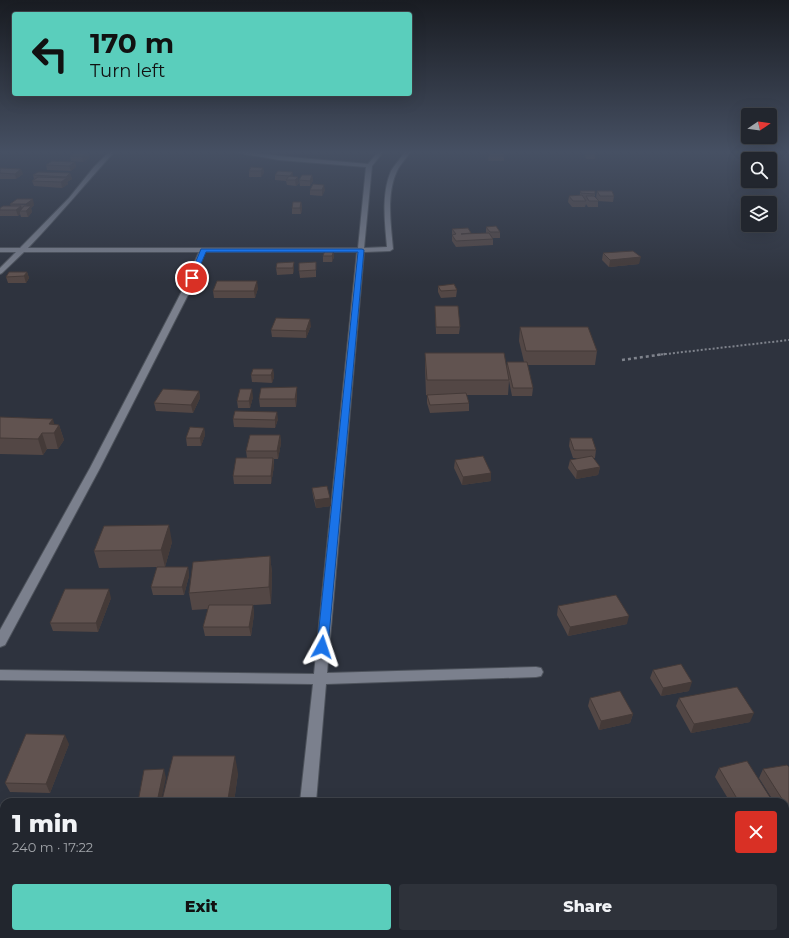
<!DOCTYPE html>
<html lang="en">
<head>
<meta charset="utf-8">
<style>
	:root { --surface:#22262e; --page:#2e323a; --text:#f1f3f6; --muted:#a2a5aa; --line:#3f434a; --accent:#5acebc }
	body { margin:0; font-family:Montserrat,sans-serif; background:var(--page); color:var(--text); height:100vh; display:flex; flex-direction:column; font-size:15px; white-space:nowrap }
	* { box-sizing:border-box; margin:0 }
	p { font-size:13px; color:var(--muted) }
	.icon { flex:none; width:22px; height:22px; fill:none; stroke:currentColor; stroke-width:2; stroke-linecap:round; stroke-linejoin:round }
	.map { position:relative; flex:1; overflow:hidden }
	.side { position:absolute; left:0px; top:798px; width:789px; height:140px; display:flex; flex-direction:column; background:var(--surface); border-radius:12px 12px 0 0; box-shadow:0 4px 16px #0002,0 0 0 1px var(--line) }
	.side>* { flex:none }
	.top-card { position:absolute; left:12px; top:12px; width:400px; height:84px; border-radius:4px; box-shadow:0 4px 16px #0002,0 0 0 1px var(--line); background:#5acebc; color:#111; overflow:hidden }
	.needle { width:26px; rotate:77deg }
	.fabs { position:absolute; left:741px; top:108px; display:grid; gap:8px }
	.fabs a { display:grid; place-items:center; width:36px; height:36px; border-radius:4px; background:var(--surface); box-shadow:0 4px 16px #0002,0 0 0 1px var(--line); font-size:20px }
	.pin { position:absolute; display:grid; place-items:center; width:34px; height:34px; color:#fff; margin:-17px; border:2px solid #fff; border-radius:50%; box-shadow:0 1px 4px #0007 }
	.me { position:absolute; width:44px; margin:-22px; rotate:5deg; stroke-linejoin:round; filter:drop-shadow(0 0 3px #0008) }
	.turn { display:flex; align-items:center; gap:14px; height:84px; padding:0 12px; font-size:18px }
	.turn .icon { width:52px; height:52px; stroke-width:2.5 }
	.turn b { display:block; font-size:28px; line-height:34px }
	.round { display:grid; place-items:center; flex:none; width:42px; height:42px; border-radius:4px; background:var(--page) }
	.headline { display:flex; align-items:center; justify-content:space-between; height:68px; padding:0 12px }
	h1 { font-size:24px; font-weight:800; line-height:30px }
	.cta { display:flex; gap:8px; margin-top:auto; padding:8px 12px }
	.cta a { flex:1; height:46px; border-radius:4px; background:var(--accent); color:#111; font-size:16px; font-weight:800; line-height:46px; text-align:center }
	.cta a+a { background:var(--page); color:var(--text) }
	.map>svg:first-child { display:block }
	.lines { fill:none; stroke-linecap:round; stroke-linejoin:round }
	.minor-casing { stroke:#4d525b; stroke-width:2 }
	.path-far1 { stroke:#7f838c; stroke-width:2; stroke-dasharray:2 2; stroke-linecap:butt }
	.path { stroke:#7f838c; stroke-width:2.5; stroke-dasharray:3 3; stroke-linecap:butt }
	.minor { fill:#7b808d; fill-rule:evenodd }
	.wall { fill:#534745 }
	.shaded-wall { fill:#443a38 }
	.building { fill:#615350; stroke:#443a38 }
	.route { fill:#1a73e8; stroke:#114b97 }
</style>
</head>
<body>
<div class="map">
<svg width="789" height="938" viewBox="0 0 789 938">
	<rect width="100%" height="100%" fill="#2e333e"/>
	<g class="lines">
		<defs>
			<path id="minor" d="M110,151H115C86,183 58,217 28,248H358L366,167L279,160L228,151H241L279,156L368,164L379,151H384L372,166L364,248L387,247C385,224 381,194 391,171C395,164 401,158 406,151H411C407,158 400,164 397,171C386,194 391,225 393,249L390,251L364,252L327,673L536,667L541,668L543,672L541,676L536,677L326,684L316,802H300L313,684L0,680V670L314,674L357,252H205L190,291L100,468L5,645L0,647V630L90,468L182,291L199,252H24L2,273L0,274V268L16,252H0V248H20L69,198L94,167Z
				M286,934H304V938H286Z"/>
		</defs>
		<use href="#minor" class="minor-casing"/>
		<path class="path-far1" d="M657,355L789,340"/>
		<path class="path" d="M622,360L665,354"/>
		<use href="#minor" class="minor"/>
	</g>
	<path class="wall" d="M586,151L595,154V159H586L585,156Z
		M88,152L89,158L83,162L71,161L70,156Z
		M489,153H504V161H488Z
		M75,162L76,167L71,171L47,170L46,165Z
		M0,168L23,174L16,179H0Z
		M263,168L264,173L261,177H249V171Z
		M278,171L293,177L299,183L296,186L287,185L286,181L275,180V175Z
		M70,173L72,179L67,182L68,184L62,188L34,186L32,181L34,179L33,175Z
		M312,175L313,181L310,186H300L299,180Z
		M313,184L325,190L322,196L310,195V190Z
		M580,191L595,194V197L598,200L596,197L597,191L614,196L613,202L598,201V207H588L586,204L585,207H572L568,202L569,196H580Z
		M301,202L302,208L301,214H292V208Z
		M10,204L34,205L31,208L32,212L28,217H21L20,214L18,216H0V208L11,206Z
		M486,227L500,232V238H493V245L456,247L452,241V229L471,233V234L486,233Z
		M325,250L334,257L332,262H323V256Z
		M603,253L639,264L609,267L602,260Z
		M294,262V269L293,274L277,275L276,268Z
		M316,262V277L300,278L299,271Z
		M27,272L29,278L26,283H8L6,277Z
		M438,286L457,290L456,297L441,298L438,292Z
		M258,288L255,298H214L213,291Z
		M435,306L460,327L459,334H436Z
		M311,326L306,338L272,337L271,330Z
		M520,327L597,351L595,365H527L533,388L532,396H512L509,381L508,395H466L469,403V411L430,413L427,403V395H426L425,368V353L507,367V362H524L519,341Z
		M273,369L274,377L272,383L252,382L251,375Z
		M199,391L200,398L193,413L156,411L154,403Z
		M297,395L296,407H260L259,399Z
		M253,397L250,408H238L237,401Z
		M0,417L59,425L64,440L58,449H47L43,455L0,454Z
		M233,419H278L275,428L234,427Z
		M204,428L205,435L201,446H187L186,438Z
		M280,435L281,443L278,459H274V466L271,484H234L233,476L247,458L246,451Z
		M570,438L596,450L595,458H593L600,467L598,475L576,479L568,468L570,460L580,458H573L569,446Z
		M455,460L491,481L462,485L454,468Z
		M312,488L331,506L316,508L313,496Z
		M172,542L165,567H188L189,576L184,595H153L151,587L157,567L99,568L94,551Z
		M270,556L272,573L271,604L253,605L254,614L251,636H205L203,627L208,609L192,610L189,593Z
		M111,598L98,632L53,631L50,623Z
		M558,606L627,624L568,636L557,615Z
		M653,670L689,691L661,696L650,678Z
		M590,698L633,714L630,723L599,730L588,706Z
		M679,698L750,722L691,733L676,706Z
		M69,744L50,793L10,792L5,783Z
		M789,767V825H788L785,820V802H774L759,778L763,769Z
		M719,768L773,802H730L715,777Z
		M238,773L234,802H163L162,800Z
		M0,836H4V918H0Z
		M696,934L789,938H694Z"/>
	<path class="shaded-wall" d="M88,152L89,158L83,162L82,156Z
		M75,162L76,167L71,171L69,166Z
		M263,168L264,173L261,177V171Z
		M21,169L23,174L16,179L15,174Z
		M293,172V178L290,180V176Z
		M70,173L72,179L67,182L68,184L62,188L61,182L66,178V177Z
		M312,175L313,181L310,186V181Z
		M298,177L299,183L296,186L295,180Z
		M324,185L325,190L322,196V190Z
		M33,199L34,205L31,208L32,212L28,217L26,211L28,209L26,204Z
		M301,202L302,208L301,214L300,208Z
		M21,206L23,211H20V214L18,216L16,210Z
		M334,250V257L332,262V256Z
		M641,257L639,264L609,267L610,260Z
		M294,262V269L293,274V268Z
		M27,272L29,278L26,283L24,276Z
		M257,281L258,288L255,298L254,291Z
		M310,319L311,326L306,338V331Z
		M273,369L274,377L272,383L271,375Z
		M297,387V395L296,407L295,399Z
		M252,389L253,397L250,408L249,401Z
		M199,391L200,398L193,413L191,405Z
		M277,412L278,419L275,428V420Z
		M53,419L56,430L59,425L64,440L58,449L54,433L49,424Z
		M204,428L205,435L201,446L200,438Z
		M42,433L47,449L43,455L38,439Z
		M280,435L281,443L278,459L277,451Z
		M273,458L274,466L271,484V476Z
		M600,467L598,475L576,479L577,471Z
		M491,473V481L462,485L463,477Z
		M330,498L331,506L316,508L315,500Z
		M169,525L172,542L165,567L161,550Z
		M270,556L272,573L271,604L269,587Z
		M188,567L189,576L184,595L182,587Z
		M109,589L111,598L98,632L96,623Z
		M253,605L254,614L251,636L249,627Z
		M629,616L627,624L568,636L570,627Z
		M692,682L689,691L661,696L663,688Z
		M754,713L750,722L691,733L694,724Z
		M633,714L630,723L599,730L601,721Z
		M65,735L69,744L50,793L46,784Z
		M235,756L238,773L234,802H228V799Z
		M164,769L166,778L161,802H157Z
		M2,919L4,921V934H12V935L11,938H0V924Z
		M189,934H196L197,938H189Z"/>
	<path class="building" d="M586,151H594L595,154H587Z
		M76,152H88L82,156H70Z
		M489,153H504V156L489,155Z
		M52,161L75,162L69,166L46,165Z
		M251,167L263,168L261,171H249Z
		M0,168L21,169L15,174L0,173Z
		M278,171L293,172L290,176L275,175Z
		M38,172L70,173L66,177L33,175Z
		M302,175H312L310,181L299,180Z
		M289,176L298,177L295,180H286Z
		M38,177L67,178L61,182L32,181Z
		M313,184L324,185L322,190H310Z
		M580,191H595V194L581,193Z
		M597,191H612L614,196H600Z
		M582,195L586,201H573L569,196Z
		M586,196H594L599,201H589Z
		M17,199H33L26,204H10Z
		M293,202H301L300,208H292Z
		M3,206H21L16,210H0V208Z
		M24,206H31L26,211H20Z
		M496,226L500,232H490L486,227Z
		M468,228L471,233L461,234L489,233L493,239L456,241L452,235L456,234L452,229Z
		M325,250H334L332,256H323Z
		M633,251L641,257L610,260L603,253Z
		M294,262L293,268H276L277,263Z
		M316,262V270L299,271V263Z
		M9,272H27L24,276L6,277Z
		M217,281H257L254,291H213Z
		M454,284L457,290L441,291L438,286Z
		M435,306H458L460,327H436Z
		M276,318L310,319L306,331L271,330Z
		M520,327H588L597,351H526Z
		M425,353H504L509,380H427Z
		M507,362H527L533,388H513Z
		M253,369H273L271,375H251Z
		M297,387L295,399H259L261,388Z
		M163,389L199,391L191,405L154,403Z
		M240,389H252L249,401H237Z
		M466,393L469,403L430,405L427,395Z
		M235,411L277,412L275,420L233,419Z
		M0,417L53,419L49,424L59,425L54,433H42L38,439L0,438Z
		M190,427L204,428L200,438H186Z
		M250,435H280L277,451H246Z
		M570,438H592L596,450H574Z
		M483,456L491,473L463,477L455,460Z
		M592,456L600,467L577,471L570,460Z
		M236,458H273L271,476H233Z
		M327,486L330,498L315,500L312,488Z
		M169,525L161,550L94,551L104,526Z
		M270,556L269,587L189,593L193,562Z
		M157,567H188L182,587H151Z
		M65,589H109L96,623H50Z
		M616,595L629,616L570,627L558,606Z
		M209,605H253L249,627H203Z
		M681,664L692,682L663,688L653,670Z
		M737,687L754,713L694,724L679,698Z
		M620,691L633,714L601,721L590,698Z
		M26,734L65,735L46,784L5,783Z
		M173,756H235L228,799L162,800Z
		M747,761L773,802H739L719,768Z
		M787,765L789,767V810L785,804V802H784L763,769Z
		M164,769L157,802H138L144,770Z
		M0,836H4V903L0,902Z
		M789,908V938H699L696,934H785V909Z
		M0,918L2,919L0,924Z
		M116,934H189V938H114Z"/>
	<linearGradient id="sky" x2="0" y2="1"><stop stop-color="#191c22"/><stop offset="0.54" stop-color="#465063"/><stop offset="1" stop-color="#465063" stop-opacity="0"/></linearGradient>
	<rect width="789" height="282" fill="url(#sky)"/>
	<path class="route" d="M201,249H362L364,250L328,647L327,651L322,652L318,651L317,647L358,252H206L195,278L190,279L189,278Z"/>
</svg>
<div class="fabs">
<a><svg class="needle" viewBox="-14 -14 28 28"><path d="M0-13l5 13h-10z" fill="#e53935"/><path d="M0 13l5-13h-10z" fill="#a2a5aa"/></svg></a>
<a><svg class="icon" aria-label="search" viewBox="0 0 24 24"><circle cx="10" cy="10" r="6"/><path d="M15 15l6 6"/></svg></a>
<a><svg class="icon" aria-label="layers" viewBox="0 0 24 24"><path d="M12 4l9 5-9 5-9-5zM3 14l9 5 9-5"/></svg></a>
</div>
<div class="pin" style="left:192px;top:278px;background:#d93025"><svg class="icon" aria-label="arrive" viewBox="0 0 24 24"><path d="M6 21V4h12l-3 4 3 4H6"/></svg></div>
<svg class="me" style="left:322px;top:647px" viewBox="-20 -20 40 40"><path d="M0-17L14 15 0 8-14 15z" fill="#1a73e8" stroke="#fff" stroke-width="4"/></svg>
<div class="top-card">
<div class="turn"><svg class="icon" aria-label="left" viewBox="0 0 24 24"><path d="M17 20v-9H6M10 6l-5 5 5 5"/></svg><div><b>170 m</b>Turn left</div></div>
</div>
<section class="side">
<div class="headline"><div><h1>1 min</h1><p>240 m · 17:22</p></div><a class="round" style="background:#d93025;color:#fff"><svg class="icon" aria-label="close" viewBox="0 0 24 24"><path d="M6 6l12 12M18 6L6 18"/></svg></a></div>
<div class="cta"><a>Exit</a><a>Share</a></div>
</section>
</div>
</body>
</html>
